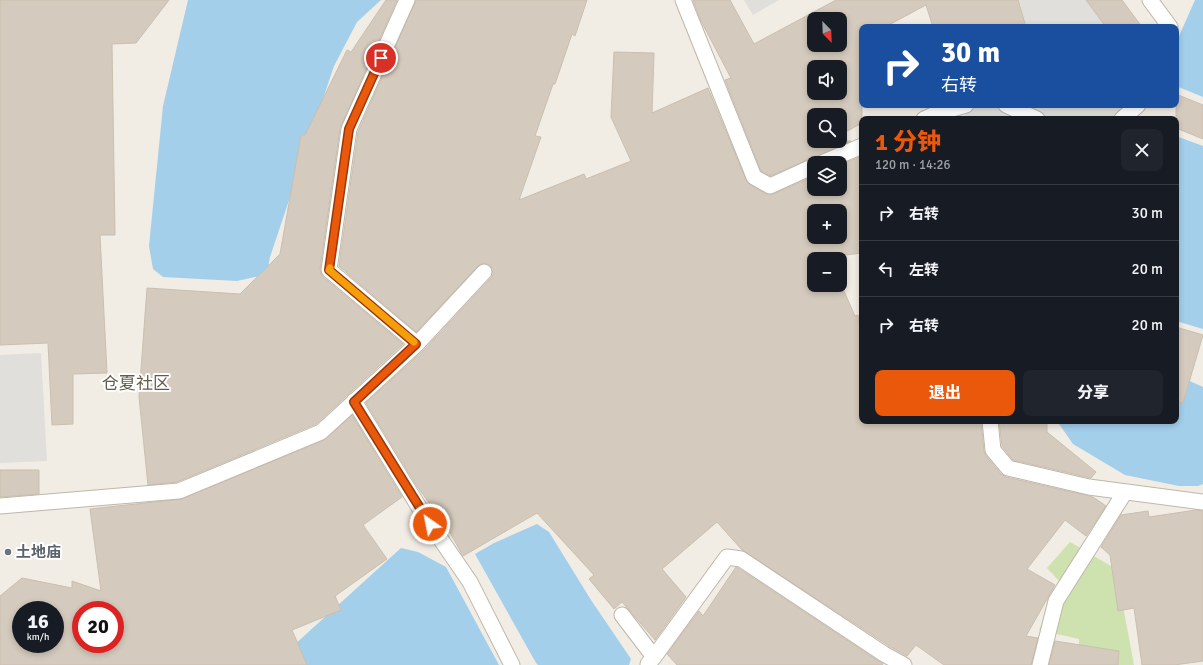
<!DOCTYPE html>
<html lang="zh">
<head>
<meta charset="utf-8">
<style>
	:root { --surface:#171b24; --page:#20242c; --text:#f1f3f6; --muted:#9ea1a6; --line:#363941; --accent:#ea580c }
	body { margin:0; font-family:Signika,"Noto Sans SC",sans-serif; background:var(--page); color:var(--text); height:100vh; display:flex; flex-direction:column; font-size:15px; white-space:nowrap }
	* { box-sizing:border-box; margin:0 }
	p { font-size:13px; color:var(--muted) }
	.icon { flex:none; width:22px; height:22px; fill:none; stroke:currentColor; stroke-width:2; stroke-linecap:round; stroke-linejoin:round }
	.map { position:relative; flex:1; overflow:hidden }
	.details { position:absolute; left:859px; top:116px; width:320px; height:308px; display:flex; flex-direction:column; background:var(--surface); border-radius:8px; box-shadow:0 2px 6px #0003 }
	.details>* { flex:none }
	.guide { position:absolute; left:859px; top:24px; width:320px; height:84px; border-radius:8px; box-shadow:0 2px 6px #0003; background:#1a4fa0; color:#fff; overflow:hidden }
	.needle { width:26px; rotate:157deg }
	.buttons { position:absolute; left:807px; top:12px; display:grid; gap:8px }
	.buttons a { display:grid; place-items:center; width:40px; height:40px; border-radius:8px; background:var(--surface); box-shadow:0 2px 6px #0003; font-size:20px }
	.speed { position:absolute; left:12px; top:601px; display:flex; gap:8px; font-size:20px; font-weight:700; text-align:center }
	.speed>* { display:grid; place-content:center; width:52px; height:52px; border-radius:50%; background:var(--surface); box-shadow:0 2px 6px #0003; line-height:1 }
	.speed small { font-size:10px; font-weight:400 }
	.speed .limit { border:6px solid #d22; background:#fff; color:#111 }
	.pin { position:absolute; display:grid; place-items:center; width:34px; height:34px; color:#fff; margin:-17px; border:2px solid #fff; border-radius:50%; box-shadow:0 1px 4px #0007 }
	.me { position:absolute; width:44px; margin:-22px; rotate:327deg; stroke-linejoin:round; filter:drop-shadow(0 0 3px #0008) }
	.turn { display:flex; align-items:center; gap:14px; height:84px; padding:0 16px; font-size:18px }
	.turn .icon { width:52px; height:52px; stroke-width:2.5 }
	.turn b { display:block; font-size:28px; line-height:34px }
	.round { display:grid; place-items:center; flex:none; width:42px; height:42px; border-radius:8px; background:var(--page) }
	.headline { display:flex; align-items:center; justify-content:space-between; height:68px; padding:0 16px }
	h1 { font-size:24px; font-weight:800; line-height:30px; color:var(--accent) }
	.primary-button { display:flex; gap:8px; margin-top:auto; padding:8px 16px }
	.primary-button a { flex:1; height:46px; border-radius:8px; background:var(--accent); color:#fff; font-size:16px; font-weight:800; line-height:46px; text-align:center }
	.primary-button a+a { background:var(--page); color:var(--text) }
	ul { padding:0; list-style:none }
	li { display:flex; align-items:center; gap:12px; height:56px; padding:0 16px; border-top:1px solid var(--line) }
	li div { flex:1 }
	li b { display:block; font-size:15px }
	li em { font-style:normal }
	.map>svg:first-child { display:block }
	.green { fill:#cde2af }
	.parking { fill:#e1dfdc }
	.water { fill:#a3cfea }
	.building { fill:#d4cabd; stroke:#cbbfae; fill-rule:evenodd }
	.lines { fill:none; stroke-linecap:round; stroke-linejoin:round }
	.service-casing { stroke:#beb7aa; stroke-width:17 }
	.service { stroke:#fff; stroke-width:15 }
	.route-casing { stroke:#983908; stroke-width:10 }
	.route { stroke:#ea580c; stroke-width:7 }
	.slow { stroke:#f59e0b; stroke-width:7 }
	.worship-dot { fill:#6b7280; stroke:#fff; stroke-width:1.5 }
	.labels { text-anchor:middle; stroke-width:4; stroke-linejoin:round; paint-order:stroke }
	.worship-label { font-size:15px; font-weight:bold; fill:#5b616d; stroke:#fff; text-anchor:start }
	.quarter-label { font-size:17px; fill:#645a4c; stroke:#fff }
</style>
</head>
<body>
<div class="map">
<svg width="1203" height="665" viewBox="0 0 1203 665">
	<rect width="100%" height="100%" fill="#f1ece4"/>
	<path class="green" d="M1070,542L1116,569L1134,665H1079V639L1039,630L1061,583L1047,568Z"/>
	<path class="parking" d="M744,0H779L753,15Z
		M940,0H1122L1142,27H946Z
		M963,105H1130L1125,119H966Z
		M41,353L47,461L0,463V355Z"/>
	<path class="water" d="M188,0H381L357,22L334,66L270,257L268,268L260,276L237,281L163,277L153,269L149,246L163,106Z
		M1195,0H1203V97L1176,86V43Z
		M1176,136L1203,146V329L1176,321Z
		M1176,375L1203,387V484L1198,486H1179L1125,475L1073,444L1057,421H1176Z
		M537,524L549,532L591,600L631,659L629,665H538L536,663L475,554L494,543Z
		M401,548L418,552L446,567L499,665H272Z"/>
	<path class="building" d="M0,0H169L136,43L112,44L115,235H100L107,373L73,374V424L52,425L48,343L0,345Z
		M386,0H397L340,128L320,269L321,274L323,277L403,344L316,424L177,482L148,485L139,397L147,288L240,294L280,254L301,135H305L347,50L351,52Z
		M416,0H587L575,36L572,34L555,84H553L535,136L541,137L519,200L584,174L586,179L631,161L611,117L614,52L654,53L652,113L708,88L746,180L750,185L766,194H774L814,176V189H840V165L862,156V253L829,257L830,259H814V285H840V282L855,316L858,315L862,345V421H981L984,451L986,456L1001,474L1006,477L1093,497L1106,506L1086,536L1065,520L1027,569L1055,585L1026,636L1038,638L1031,665H944L916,645L907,656L889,646L742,550L717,522L662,569L686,597L655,640L622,602L614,609L589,579L594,575L537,513L463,556L449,531L417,486L366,403L424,350L491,278L493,274L492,269L490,265L486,263L481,264L478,266L416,332L339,266L358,132ZM814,211H840V237H814Z
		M693,0H730L754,44L836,0H1018L1026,27H933L926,5L885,27H862V123L840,135V115H814V141H851L770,176L761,171L725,80L731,78L701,21ZM814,19H840V45H814ZM814,67H840V93H814Z
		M1086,0H1122L1142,27H1106Z
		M1176,94L1203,105V139L1176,128Z
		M1176,327L1203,335L1183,403L1176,402Z
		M352,415L402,497L363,525L387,559L335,596L341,610L292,630L307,665H0V596L22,578L72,588V581L101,591L90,509L182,499L324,440ZM21,610H55V644H21ZM81,610H115V644H81Z
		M999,421H1047V432L1096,472L1091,478L1013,460L1002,446Z
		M0,470H39V494L0,497Z
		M1196,510L1203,511V661L1174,665H1142L1134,608L1118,611L1110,555L1101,547L1121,515L1148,511L1149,517Z
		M736,567L738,568L883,664L882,665H677L667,654L699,611L703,616Z
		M1055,641L1119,651L1118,665H1049Z"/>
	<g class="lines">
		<defs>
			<path id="service" d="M683,0L754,177L770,186L814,166
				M1150,0L1170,27
				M1006,105L1037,119
				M924,119L935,114L966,105
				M1122,119L1138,105
				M822,163L862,146
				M417,344L484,272
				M354,401L422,512L470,582L512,665
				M990,421L993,450L1008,468L1089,487L1203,502
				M0,506L179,491L321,432L417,344L329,270L349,129L407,0
				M622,615L654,657L648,664
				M654,657L727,557L741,559L884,654L904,665
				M1040,665L1056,601L1125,492"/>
		</defs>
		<use href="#service" class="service-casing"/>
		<use href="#service" class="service"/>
	</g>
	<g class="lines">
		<defs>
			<path id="route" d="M381,58L349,129L329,270L416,344L354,402L430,524"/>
		</defs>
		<use href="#route" class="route-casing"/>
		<use href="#route" class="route"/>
		<path class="slow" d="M330,268L329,270L414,342"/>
	</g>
	<circle class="worship-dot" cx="8" cy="552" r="4"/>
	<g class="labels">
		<g class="worship-label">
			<text x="16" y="557">土地庙</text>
		</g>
		<g class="quarter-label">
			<text x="136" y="389">仓夏社区</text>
		</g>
	</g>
</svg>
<div class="buttons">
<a><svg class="needle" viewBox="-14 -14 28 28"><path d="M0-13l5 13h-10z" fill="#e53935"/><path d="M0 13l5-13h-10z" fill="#9ea1a6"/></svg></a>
<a><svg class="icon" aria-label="sound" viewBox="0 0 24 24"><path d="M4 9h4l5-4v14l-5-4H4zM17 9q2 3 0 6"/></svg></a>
<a><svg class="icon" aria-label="search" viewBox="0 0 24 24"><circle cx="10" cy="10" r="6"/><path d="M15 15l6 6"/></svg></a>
<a><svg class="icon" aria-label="layers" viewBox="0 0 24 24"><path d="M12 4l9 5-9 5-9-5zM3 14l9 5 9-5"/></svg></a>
<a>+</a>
<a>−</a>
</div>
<div class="speed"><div>16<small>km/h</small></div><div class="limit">20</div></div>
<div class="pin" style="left:381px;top:58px;background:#d93025"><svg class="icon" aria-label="arrive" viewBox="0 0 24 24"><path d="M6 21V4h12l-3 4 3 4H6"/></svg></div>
<svg class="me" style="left:430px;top:524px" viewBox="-20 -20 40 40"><circle r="17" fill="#ea580c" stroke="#fff" stroke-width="3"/><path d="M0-11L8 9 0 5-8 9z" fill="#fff"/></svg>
<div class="guide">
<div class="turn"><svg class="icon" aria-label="right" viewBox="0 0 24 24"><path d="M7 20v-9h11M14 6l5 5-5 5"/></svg><div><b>30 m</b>右转</div></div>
</div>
<section class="details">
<div class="headline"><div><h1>1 分钟</h1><p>120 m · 14:26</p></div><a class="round"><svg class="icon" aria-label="close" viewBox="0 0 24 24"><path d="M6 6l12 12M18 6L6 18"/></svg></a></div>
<ul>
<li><svg class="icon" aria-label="right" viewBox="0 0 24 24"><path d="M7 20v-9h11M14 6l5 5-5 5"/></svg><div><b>右转</b></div><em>30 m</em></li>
<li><svg class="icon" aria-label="left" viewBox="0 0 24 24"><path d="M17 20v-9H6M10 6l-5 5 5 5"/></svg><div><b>左转</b></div><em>20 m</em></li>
<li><svg class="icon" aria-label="right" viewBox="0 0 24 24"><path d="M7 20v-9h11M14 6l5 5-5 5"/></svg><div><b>右转</b></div><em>20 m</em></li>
</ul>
<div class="primary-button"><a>退出</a><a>分享</a></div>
</section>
</div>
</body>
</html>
